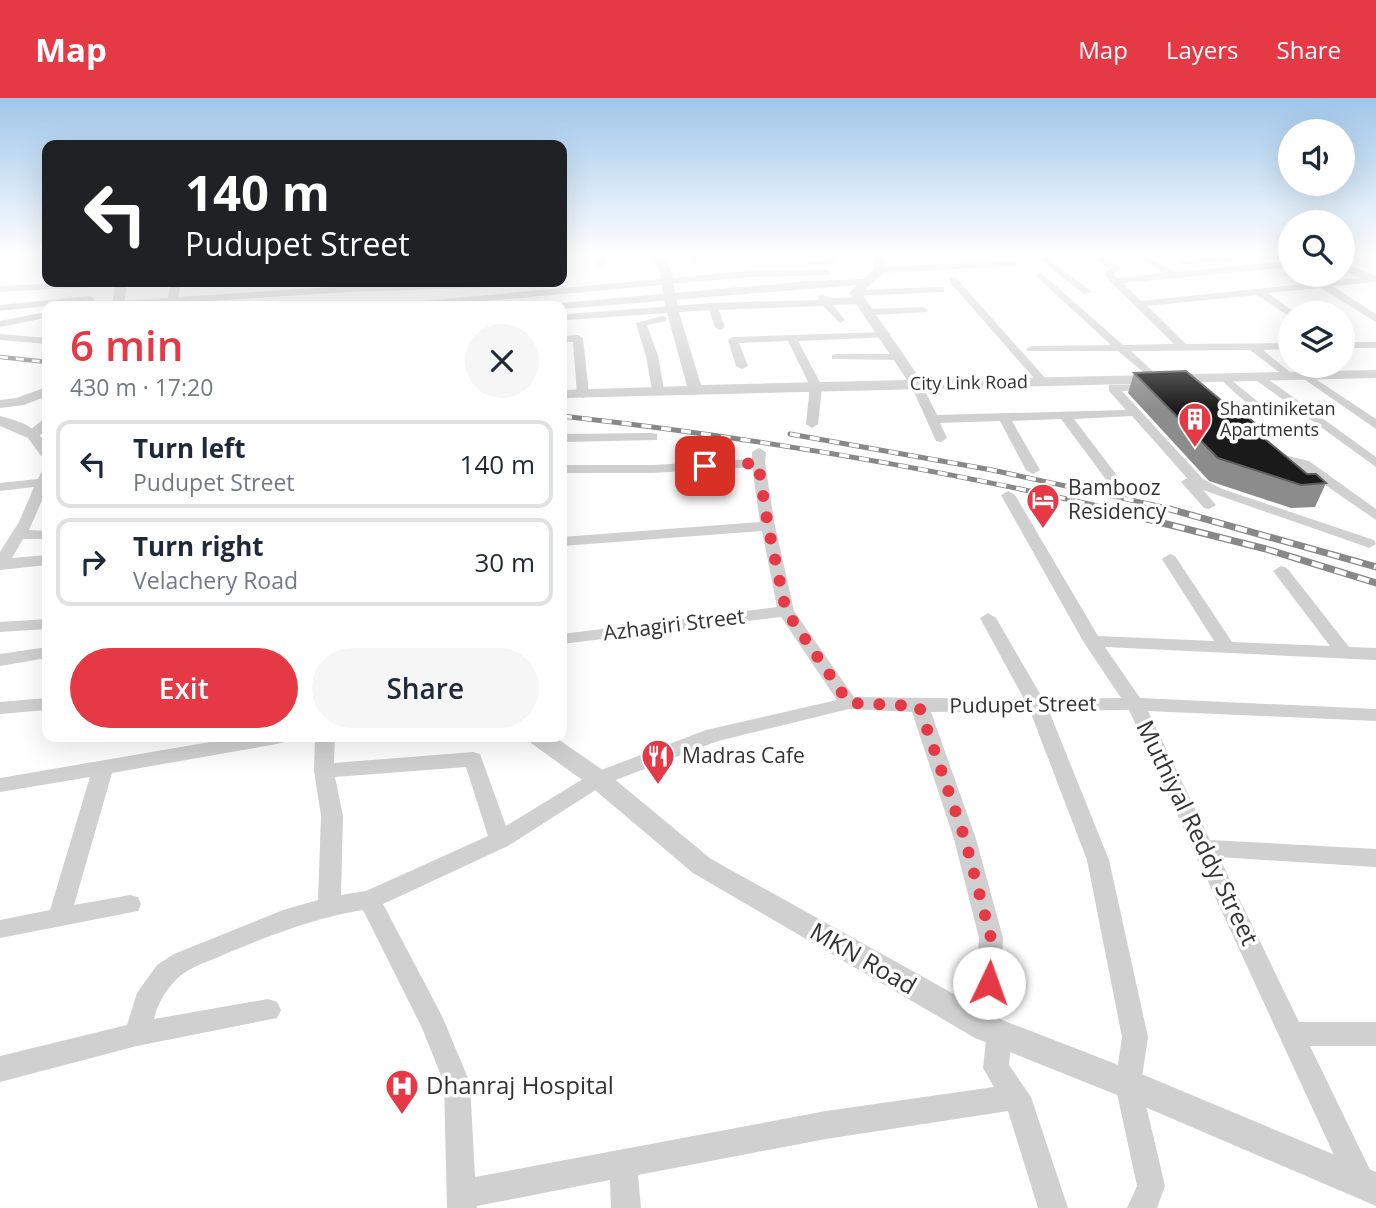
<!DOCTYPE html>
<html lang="en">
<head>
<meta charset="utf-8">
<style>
	:root { --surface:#fff; --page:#f6f6f7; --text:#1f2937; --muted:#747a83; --line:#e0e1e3; --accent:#e63946 }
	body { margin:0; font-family:"Open Sans",sans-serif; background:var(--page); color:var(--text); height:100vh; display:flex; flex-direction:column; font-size:26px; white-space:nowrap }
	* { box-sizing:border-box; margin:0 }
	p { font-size:23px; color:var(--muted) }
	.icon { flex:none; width:38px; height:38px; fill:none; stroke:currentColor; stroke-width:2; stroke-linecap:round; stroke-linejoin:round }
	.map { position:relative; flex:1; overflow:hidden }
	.details { position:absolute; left:42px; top:203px; width:525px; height:441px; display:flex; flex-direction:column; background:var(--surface); border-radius:14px; box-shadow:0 7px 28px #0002 }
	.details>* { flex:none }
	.hud { position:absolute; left:42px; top:42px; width:525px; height:147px; border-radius:14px; box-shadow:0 7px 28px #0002; background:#202124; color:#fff; overflow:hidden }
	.fabs { position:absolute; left:1278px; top:21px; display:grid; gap:14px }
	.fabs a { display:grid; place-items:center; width:77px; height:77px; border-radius:50%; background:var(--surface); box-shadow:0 7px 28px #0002; font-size:35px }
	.pin { position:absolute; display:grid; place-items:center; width:60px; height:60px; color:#fff; margin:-30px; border-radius:14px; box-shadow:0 4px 10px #0006 }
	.me { position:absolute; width:77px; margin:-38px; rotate:3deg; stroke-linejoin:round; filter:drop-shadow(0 0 5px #0008) }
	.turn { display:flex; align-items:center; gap:24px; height:147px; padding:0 28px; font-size:32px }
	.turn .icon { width:91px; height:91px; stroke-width:2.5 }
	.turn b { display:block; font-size:49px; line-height:60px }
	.round { display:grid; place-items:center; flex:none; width:74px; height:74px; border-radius:37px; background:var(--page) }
	.summary { display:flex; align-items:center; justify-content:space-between; height:119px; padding:0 28px }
	h1 { font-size:42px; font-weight:600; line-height:52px; color:var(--accent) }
	.action { display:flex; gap:14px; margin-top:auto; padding:14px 28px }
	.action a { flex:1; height:80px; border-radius:42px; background:var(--accent); color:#fff; font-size:28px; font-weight:600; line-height:80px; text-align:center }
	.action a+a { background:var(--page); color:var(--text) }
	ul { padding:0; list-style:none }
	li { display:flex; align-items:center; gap:21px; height:88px; margin:0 14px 10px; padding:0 14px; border:4px solid var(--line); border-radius:14px }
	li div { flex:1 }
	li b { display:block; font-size:26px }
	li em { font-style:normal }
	header { display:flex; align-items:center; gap:42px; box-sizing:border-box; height:98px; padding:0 35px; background:var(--accent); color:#fff }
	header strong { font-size:33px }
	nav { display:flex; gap:38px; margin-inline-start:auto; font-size:24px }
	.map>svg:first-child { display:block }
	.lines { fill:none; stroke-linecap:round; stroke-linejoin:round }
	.minor { fill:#d0d0d0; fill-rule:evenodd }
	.tertiary { fill:#d0d0d0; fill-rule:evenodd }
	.rail-far2-casing { stroke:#888; stroke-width:4.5 }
	.rail-far1-casing { stroke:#888; stroke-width:5 }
	.rail-casing { stroke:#888; stroke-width:7 }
	.rail-far2 { stroke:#fff; stroke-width:2.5; stroke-dasharray:8; stroke-linecap:butt }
	.rail-far1 { stroke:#fff; stroke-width:3.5; stroke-dasharray:10; stroke-linecap:butt }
	.rail { stroke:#fff; stroke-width:4.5; stroke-dasharray:12; stroke-linecap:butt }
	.wall { fill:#8c8c8c }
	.building { fill:#1a1a1a; stroke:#5f5f5f; stroke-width:2 }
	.route { stroke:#e63946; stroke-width:12; stroke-dasharray:0 21.6 }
	.labels { text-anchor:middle; stroke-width:7; stroke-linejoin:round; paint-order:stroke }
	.far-street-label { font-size:18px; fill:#333; stroke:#fff }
	.far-poi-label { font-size:18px; fill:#333; stroke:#fff; text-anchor:start }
	.poi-label { font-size:21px; fill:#333; stroke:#fff; text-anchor:start }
	.street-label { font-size:21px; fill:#333; stroke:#fff }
	.near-street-label { font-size:24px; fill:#333; stroke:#fff }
	.near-poi-label { font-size:24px; fill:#333; stroke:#fff; text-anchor:start }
</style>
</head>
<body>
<header>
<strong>Map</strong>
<nav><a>Map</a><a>Layers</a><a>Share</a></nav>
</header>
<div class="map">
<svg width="1376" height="1110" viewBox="0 0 1376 1110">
	<rect width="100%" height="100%" fill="#fff"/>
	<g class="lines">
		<path class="minor" d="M600,157H608L606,168L601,171L596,168Z
			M688,157H696L699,167H693Z
			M737,157H745L748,160L740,162Z
			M829,157H837L836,165L810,168L805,165L828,161Z
			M1035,157H1044L1092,194L1084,196Z
			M1090,157H1099L1119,169L1121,171L1114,176L1117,180L1164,175L1134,157H1144L1175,174L1290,163V169L1123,185L1141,203L1361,180L1342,172V165L1376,178V184L1332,188L1376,216V224L1321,190L1268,195L1294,214L1290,215V219L1257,197L1147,208L1186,246L1290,245V251L1263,252L1291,275V279L1287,280L1250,252L1131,253L1159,279L1161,281L1155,284L1118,253H1027L1026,251L1031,248L1111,247L1037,179L1035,177L1040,174L1123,247L1174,246L1112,185L1104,176L1110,171Z
			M1232,157H1245L1224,164L1184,167L1179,164Z
			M1015,163L1018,164V168L880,175L875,172L880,169Z
			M830,172V176L827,177L748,179L430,208H395L400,205L748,173Z
			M950,180H956L1047,282V286H1039L950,184Z
			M866,181L869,182V186L562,211V208H555L560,205L811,183Z
			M78,184L112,185L107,188L0,194V188Z
			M171,184H181L178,199L349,188L558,184L553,187L349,194L129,208L113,206L118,203L168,200Z
			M941,189L944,190V194L855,198L850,195L855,192Z
			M822,197C835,204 854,195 867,203L862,206L833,207L845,222L840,225L823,208L719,212L725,229L720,232L715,229L709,212L568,222L563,219L568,216L712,205L818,202L819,198Z
			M90,198L95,201L93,203L0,213V207Z
			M923,209L928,212L927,214L870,217L865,214L870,211Z
			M41,215L46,218L45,220L0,229V223Z
			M662,218L666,219V223L647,227L658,258L664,292L658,296L652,292L646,258L636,225Z
			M886,234L890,235V239L798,243L822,288L818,326L812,330L806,326L810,288L788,243L739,245L748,268L742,271L736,268L728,242L733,239Z
			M0,236L47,240V246L0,242Z
			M578,237L583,240L589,296L583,300L577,296L573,244H562V238Z
			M1342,244H1376V250H1342Z
			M836,256H900L906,259L900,262L832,261V257Z
			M1305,274L1376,321V331L1301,279V275Z
			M1253,276H1261L1376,359V369L1253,280Z
			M1225,277L1267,311L1261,315L1239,317L1248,327L1246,330H1238L1223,315L1229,311L1251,309L1221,282L1219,280Z
			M912,283H920L937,317L1126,312L1109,293V287L1156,286L1158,288L1152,292L1122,293L1203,381L1222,391L1374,442L1376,446L1369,450L1364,448L1203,392L1216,407L1209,411L1204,410L1181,384L1187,380L1132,318L1074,321L1125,388L1118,392L1113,391L1061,321L1012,323L1040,372L1033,376L1026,372L1000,323L940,325L947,340L941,344L936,343L910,285Z
			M47,318V329L38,340H28V334Z
			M652,335L657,336V342L562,344V336Z
			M759,350L766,354L765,365L775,428L794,513L854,599L1024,601L980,520L988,515L996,520L1043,601L1121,600L1083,543L1001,397L1008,393L1015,397L1098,538L1214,543L1162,461L1170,456L1175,458L1232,544L1330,548L1273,473L1281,468L1287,470L1349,549L1376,550V562L1105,549L1140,600L1376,611V623L1148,613L1210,742L1376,751V769L1219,759L1299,924H1376V948H1310L1371,1074L1375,1084L1371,1094L1361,1098L1351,1094L1129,612L1049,613L1109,762L1148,939L1141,986L1165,1088L1157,1110H1127L1137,1088L1115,986L1122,939L1087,762L1030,613L931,614L976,741L1003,840L999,923L1008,927L1012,935L1009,967L1031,999L1068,1110H1038L1008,1013L826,1041L638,1077L641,1110H611L610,1082L477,1108V1110H447L444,985L422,930L363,812C314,820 271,837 225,856C208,864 187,869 174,884C164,895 157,907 154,921L268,901L277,904L281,912L277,920L137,948L0,984V958L127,927L137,895L157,867L174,856L283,812L318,802L321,718L314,673L315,639H335L334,665L473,654L480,656L506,728L591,676L706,632L837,602L781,519L562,546V536L777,509L762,433L562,448V439L760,424L752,369L653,375H562V367H653L752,361V354ZM849,611L912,614L954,741L979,840L973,930L977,938L986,942L983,970L994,989L826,1013L475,1079L470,985L442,918L383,806L508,748L605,686L718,643ZM466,669L488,738L366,793L341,797L343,718L335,679Z
			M1274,350L1288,358L1309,363L1376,411V422L1299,369L1278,364L1267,354Z
			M47,372V391L29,432L47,433V441H23L12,460L47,457V467L0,472V454L19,424L34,389L0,393V385L38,381L42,373Z
			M47,521V531L0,534V524Z
			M47,549V560L0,568V556Z
			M47,600V612L0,616V604Z
			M239,639H287L284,644L277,646L112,675L74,807L130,797L138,799L141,806L138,813L0,840V822L50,812L90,679L0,694V680Z"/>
		<path class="tertiary" d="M652,157H662L672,175L678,211L701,287L907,282L849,195L874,171L873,157H883L886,172L861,195L921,282L1376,272V280L562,300V292L687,288L666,211L660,175Z
			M115,184H127L124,208H112Z
			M47,289V298L24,307L0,310V302L16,300Z
			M0,318C24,324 47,332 47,360L41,358L28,340L0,328Z
			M528,639H555L607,675L711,761L997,920L1139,975L1376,1074V1108L1117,997L975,940L693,775L589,687L531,645Z"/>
		<defs>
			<path id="rail-far2" d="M0,259L47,264"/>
			<path id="rail-far1" d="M562,318C747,339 930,369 1111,411
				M790,336L992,372L1172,411"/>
			<path id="rail" d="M1103,410L1266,451L1376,485
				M1166,410L1376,469"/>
		</defs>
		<use href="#rail-far2" class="rail-far2-casing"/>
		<use href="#rail-far1" class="rail-far1-casing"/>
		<use href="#rail" class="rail-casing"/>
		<use href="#rail-far2" class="rail-far2"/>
		<use href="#rail-far1" class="rail-far1"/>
		<use href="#rail" class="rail"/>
	</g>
	<path class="wall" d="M1134,275L1264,337L1266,342L1307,376L1326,385L1315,409L1291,410L1209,383L1128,295Z"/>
	<path class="building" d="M1186,273L1235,314L1243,315L1265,334L1263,336L1266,342L1307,376H1316L1326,385L1301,387L1218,360L1134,275Z"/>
	<linearGradient id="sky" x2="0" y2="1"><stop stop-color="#9ec6ea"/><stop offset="0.5" stop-color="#fff"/><stop offset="1" stop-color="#fff" stop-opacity="0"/></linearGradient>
	<rect width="1376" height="312" fill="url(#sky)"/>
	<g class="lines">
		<path class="route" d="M705,368L758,365L768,428L786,513L849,605L919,608L965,741L991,840L989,885"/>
	</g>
	<defs>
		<symbol id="building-pin" viewBox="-11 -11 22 30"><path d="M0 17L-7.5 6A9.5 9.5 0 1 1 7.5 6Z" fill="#e63946" stroke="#fff"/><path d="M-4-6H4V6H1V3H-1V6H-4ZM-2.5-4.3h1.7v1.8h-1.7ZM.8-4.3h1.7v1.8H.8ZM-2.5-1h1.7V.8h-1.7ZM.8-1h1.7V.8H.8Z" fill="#fff"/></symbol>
		<symbol id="hotel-pin" viewBox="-11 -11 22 30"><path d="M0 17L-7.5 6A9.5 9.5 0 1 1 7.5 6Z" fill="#e63946" stroke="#fff"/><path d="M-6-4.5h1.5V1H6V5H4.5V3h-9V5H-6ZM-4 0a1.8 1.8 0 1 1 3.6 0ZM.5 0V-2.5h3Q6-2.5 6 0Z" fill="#fff"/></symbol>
		<symbol id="restaurant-pin" viewBox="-11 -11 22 30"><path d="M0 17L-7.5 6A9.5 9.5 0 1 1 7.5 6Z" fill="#e63946" stroke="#fff"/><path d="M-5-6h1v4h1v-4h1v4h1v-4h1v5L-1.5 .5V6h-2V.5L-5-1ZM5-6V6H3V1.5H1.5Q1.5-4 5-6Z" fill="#fff"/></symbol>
		<symbol id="hospital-pin" viewBox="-11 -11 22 30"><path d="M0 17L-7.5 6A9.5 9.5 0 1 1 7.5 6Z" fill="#e63946" stroke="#fff"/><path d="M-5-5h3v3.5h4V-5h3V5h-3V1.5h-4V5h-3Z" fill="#fff"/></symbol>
	</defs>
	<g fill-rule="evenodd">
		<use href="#building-pin" x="1176" y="302" width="38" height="52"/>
		<use href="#hotel-pin" x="1024" y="383" width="38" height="52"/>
		<use href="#restaurant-pin" x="639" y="639" width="38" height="52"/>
		<use href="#hospital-pin" x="383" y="969" width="38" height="52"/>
	</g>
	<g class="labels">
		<g class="far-street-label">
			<text transform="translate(969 285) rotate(-1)" y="6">City Link Road</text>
		</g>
		<g class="far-poi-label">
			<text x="1220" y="317">Shantiniketan<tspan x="1220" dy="21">Apartments</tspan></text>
		</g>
		<g class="poi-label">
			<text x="1068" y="397">Bambooz<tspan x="1068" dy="24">Residency</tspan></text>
			<text x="682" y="665">Madras Cafe</text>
		</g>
		<g class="street-label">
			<text transform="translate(674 527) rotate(-7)" y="7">Azhagiri Street</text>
			<text transform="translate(1023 607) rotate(-1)" y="7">Pudupet Street</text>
		</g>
		<g class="near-street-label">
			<text transform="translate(1197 735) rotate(64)" y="8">Muthiyal Reddy Street</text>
			<text transform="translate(863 861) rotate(30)" y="8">MKN Road</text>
		</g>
		<g class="near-poi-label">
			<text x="426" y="996">Dhanraj Hospital</text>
		</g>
	</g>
</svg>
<div class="fabs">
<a><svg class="icon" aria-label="sound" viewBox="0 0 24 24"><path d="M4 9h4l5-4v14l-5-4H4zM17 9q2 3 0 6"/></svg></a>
<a><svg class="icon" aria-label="search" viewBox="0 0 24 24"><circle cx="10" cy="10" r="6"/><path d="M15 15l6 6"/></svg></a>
<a><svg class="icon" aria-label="layers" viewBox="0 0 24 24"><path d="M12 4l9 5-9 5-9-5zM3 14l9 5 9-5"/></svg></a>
</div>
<div class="pin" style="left:705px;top:368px;background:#d93025"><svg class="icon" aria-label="arrive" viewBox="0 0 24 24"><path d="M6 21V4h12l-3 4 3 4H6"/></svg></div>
<svg class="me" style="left:989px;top:885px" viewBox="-20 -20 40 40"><circle r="19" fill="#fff"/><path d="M0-13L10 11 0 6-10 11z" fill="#e63946"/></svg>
<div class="hud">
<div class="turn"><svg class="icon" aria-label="left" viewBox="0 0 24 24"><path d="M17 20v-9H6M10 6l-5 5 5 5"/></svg><div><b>140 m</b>Pudupet Street</div></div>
</div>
<section class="details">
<div class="summary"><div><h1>6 min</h1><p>430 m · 17:20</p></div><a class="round"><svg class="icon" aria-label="close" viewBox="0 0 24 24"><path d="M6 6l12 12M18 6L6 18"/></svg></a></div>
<ul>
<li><svg class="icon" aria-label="left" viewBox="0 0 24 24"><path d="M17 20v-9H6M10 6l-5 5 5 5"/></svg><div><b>Turn left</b><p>Pudupet Street</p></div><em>140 m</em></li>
<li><svg class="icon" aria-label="right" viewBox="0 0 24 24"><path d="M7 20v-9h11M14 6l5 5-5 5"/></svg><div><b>Turn right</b><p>Velachery Road</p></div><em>30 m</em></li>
</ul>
<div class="action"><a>Exit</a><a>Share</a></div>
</section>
</div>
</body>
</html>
